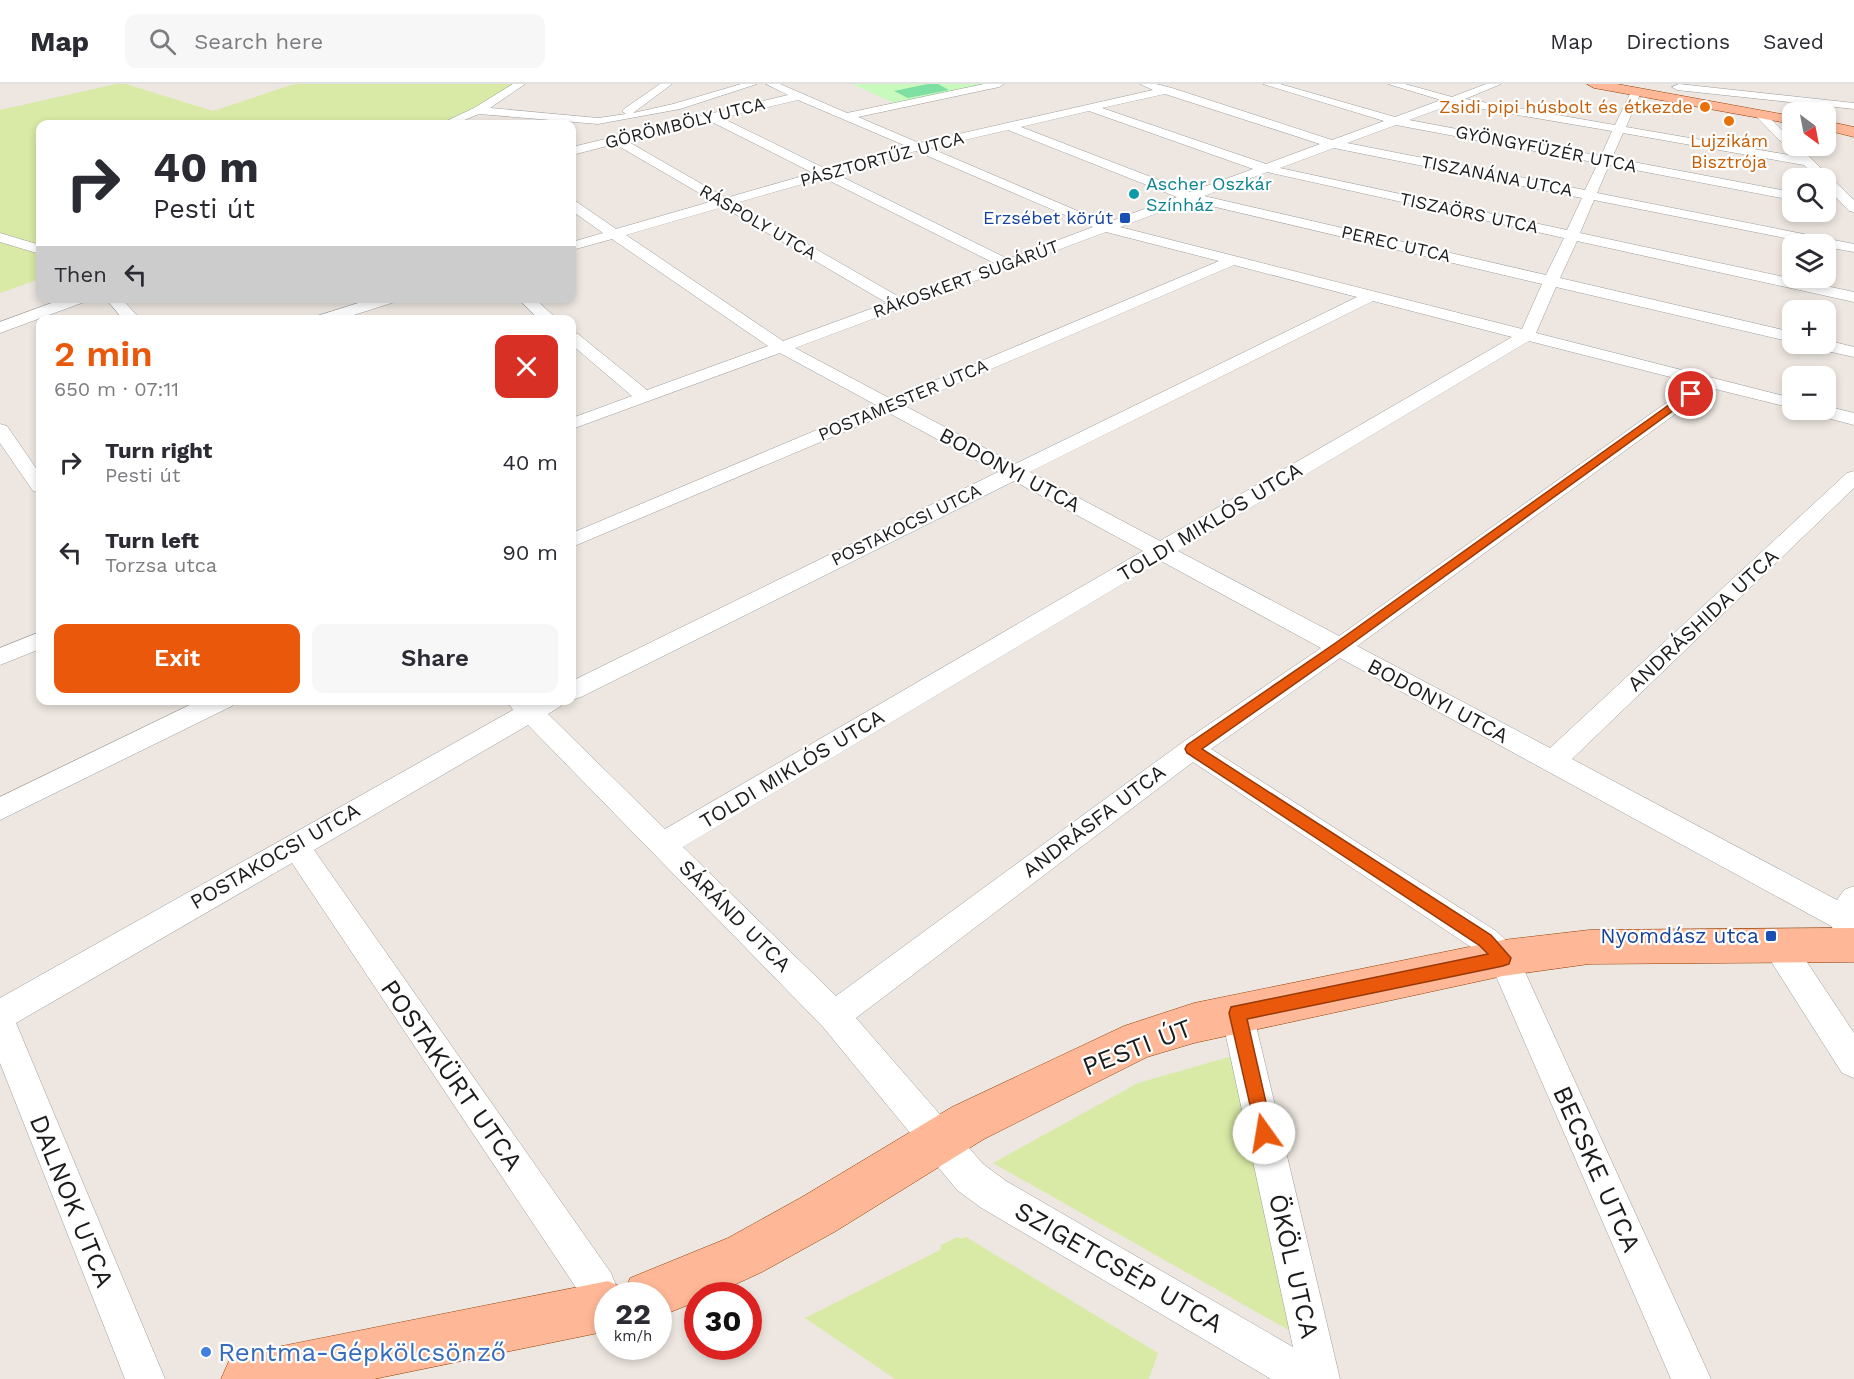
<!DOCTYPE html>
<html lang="en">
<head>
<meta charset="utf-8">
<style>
	:root { --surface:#fff; --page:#f7f7f7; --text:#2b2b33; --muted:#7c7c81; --line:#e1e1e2; --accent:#ea580c }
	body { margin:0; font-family:"Work Sans",sans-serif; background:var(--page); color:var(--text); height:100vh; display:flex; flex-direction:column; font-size:22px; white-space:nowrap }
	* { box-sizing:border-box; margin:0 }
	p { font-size:20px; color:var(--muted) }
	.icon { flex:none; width:33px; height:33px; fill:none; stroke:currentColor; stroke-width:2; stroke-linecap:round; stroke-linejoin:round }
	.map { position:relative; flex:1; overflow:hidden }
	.details { position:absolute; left:36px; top:231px; width:540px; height:390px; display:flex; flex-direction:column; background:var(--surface); border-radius:12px; box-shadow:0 3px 9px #0003 }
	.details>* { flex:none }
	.guide { position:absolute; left:36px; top:36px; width:540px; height:183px; border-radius:12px; box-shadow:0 3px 9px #0003; background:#fff; color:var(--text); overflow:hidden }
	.needle { width:39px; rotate:148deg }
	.tools { position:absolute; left:1782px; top:18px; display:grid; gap:12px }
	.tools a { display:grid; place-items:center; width:54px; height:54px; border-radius:12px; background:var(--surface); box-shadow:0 3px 9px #0003; font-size:30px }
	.speed { position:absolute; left:594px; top:1198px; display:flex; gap:12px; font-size:30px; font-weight:700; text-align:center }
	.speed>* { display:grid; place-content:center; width:78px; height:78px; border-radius:50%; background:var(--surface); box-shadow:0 3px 9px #0003; line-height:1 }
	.speed small { font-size:15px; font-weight:400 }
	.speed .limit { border:9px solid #d22; background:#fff; color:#111 }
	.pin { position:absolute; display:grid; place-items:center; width:51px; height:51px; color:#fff; margin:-26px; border:3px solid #fff; border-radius:50%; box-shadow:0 2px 6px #0007 }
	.me { position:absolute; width:66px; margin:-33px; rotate:347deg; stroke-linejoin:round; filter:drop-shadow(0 0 4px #0008) }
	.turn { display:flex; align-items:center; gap:21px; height:126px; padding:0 18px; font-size:27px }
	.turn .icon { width:78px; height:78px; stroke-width:2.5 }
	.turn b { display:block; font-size:42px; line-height:51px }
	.then { display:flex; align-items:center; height:57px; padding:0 18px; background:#0003; gap:12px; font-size:22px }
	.round { display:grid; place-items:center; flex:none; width:63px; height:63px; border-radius:12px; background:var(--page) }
	.summary { display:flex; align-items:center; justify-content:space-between; height:102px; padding:0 18px }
	h1 { font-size:36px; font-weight:600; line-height:45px; color:var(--accent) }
	.button { display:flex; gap:12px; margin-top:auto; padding:12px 18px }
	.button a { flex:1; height:69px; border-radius:12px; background:var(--accent); color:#fff; font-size:24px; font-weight:600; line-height:69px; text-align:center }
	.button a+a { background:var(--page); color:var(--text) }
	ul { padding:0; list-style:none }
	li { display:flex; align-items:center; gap:18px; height:90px; padding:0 18px }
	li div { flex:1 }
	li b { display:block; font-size:22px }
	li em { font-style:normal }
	header { display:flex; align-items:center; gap:36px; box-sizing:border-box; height:84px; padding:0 30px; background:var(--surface); border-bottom:2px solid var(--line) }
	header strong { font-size:28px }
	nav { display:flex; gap:33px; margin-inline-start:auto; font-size:21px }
	.search { width:420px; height:54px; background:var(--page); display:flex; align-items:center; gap:15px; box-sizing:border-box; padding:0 21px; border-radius:12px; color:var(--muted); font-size:22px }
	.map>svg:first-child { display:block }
	.grass { fill:#d8eaa5 }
	.park { fill:#c7fabc }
	.pitch { fill:#7ddfa1 }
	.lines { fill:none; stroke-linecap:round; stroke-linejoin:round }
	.minor-casing { stroke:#9d9d9d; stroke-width:1 }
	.major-casing { stroke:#943e00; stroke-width:1 }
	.minor { fill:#fff; fill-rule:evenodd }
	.major { fill:#feb897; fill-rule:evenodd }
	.route { fill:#ea580c; stroke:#983908; stroke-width:1.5 }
	.food-dot { fill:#e8710a; stroke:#fff; stroke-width:2 }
	.culture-dot { fill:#0f9aa8; stroke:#fff; stroke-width:2 }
	.transit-dot { fill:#1a4fb4; stroke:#fff; stroke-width:2 }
	.shop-dot { fill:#3f7fe0; stroke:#fff; stroke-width:2 }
	.labels { text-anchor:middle; stroke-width:4.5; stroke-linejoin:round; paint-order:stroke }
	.far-food-label { font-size:18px; fill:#c56008; stroke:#fff; text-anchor:end }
	.far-street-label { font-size:18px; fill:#1c1c1c; stroke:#fff }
	.far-culture-label { font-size:18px; fill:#0d838f; stroke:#fff; text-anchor:start }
	.far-transit-label { font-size:18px; fill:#164399; stroke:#fff; text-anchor:end }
	.street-label { font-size:21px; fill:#1c1c1c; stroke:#fff }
	.transit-label { font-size:21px; fill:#164399; stroke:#fff; text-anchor:end }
	.near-street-label { font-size:26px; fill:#1c1c1c; stroke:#fff }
	.near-shop-label { font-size:26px; fill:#366cbe; stroke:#fff; text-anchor:start }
</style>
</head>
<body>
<header>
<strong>Map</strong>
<div class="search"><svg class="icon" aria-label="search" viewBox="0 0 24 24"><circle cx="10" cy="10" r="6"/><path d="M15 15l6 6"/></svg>Search here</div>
<nav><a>Map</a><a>Directions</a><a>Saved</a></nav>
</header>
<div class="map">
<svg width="1854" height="1295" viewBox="0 0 1854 1295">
	<rect width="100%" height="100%" fill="#eee7e1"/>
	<path class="grass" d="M116,0H126L213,27L294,0H518L479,24L442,40H40V195L0,209V26Z
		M1236,971L1299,1252L993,1079L1138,999Z
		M958,1153L961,1155L966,1153L1158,1269L1149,1295H895L805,1234L940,1166L941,1161Z"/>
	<path class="park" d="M852,0H987L896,20Z"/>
	<path class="pitch" d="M928,0H938L949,6L908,14L894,7Z"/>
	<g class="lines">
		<defs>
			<path id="minor" d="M513,0H525L490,24L598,34L626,30L622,27L624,25L660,0H672L633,29L673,20L741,0H757L680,25L598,40L479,30L455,40H440L474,24Z
				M766,0H780L847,29L984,0H1004L999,3L858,33L919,59L1153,6L1140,0H1156L1172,4L1332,56L1384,37L1263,0H1280L1395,33L1441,16L1388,0H1405L1452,13L1486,0H1501L1465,15L1615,41L1631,8L1636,5L1641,8L1626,43L1795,72L1754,30L1760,27L1764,28L1792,56V62H1798L1854,116V128L1849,127L1826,103V94H1817L1804,81L1623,49L1612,74L1792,108V116L1609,81L1597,109L1854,160V168L1826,163V160H1815L1594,116L1580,149L1854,208V218L1577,157L1560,194L1792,248V258L1556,203L1536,249L1792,314V324L1711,304L1357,562L1550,664L1847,389L1854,387V404L1572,675L1837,816L1844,806L1854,802V861L1843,857L1831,842L1340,574L1211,665L1496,847L1514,864L1711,1295H1671L1492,883L1474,865L1193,678L856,934L983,1080L1006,1097L1293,1263L1221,929L1226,918L1237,914L1248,918L1253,929L1340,1295H1271L980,1123L957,1106L823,943L528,641L314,766L611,1189L620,1212H608V1241L604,1242L590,1237L581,1211L292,779L16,939L165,1295H125L0,979V914L513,626L506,616H564L561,622L548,630L665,745L1143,467L1014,397L581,613L572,616V597L998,388L889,329L572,463V449L876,321L780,269L572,345V334L632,312L572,261V248L578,250L647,306L768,262L612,155L572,166V158L603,149L572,127V117L577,118L616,145L713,117L615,60L572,71V63L788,11ZM1165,10L1320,60L1266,80L1102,24ZM798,16L906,62L826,85L722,34ZM1453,20L1612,47L1601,72L1409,36ZM1089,27L1253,85L1190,108L1021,43ZM710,37L813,89L726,114L627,57ZM1396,41L1598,79L1585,106L1347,59ZM1008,46L1177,113L1106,139L930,64ZM1334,64L1582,114L1567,146L1280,84ZM916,67L1093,143L1008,175L836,90ZM1267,88L1564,154L1546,191L1204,112ZM824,94L994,179L901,214L736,119ZM1190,117L1542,200L1522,245L1120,143ZM723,123L887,219L783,257L626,151ZM1106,148L1219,177L891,315L795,264ZM1234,181L1357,213L1015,380L905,322ZM1373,217L1512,253L1160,457L1030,388ZM1529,257L1694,299L1339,552L1178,467ZM1161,477L1321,564L1183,658L836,912L683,763Z
				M1679,0L1854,19V25L1677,6L1672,3Z
				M0,149L40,161V170L0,158Z
				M65,214H88L87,217L0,249V238Z
				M105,214H121L141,236H124Z
				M374,214H399L398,217L338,236H312L314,233Z
				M517,214H534L558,236H540Z
				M1826,256L1854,263V273L1813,264L1811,260H1826Z
				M1826,322L1854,329V341L1812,330L1809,326H1826Z
				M0,340L7,342L40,390V409L33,407L0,359Z
				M40,548V565L0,581V564Z
				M200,616H235L232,622L0,736V713Z
				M1778,848L1789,851L1854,949V994L1842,989L1767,871L1763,861L1767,851Z"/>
			<path id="major" d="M1587,0H1617L1792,32V40L1594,4Z
				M1826,37L1854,43V53L1826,46Z
				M1854,844V878L1589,880L1503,892L1194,959L1147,973L984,1055L836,1147L762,1188L710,1212H698V1217L658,1233V1212H608V1247L374,1295H221L229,1277L247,1269L608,1197L626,1205L630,1194L728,1154L802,1113L952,1023L1124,942L1194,919L1503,856L1589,846Z"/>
		</defs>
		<use href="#minor" class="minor-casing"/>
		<use href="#major" class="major-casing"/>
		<use href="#minor" class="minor"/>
		<use href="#major" class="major"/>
	</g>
	<path class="route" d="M1687,308L1696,310L1343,566L1202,665L1491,851L1511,874L1509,880L1503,882L1247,935L1273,1049L1271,1056L1264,1058L1258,1056L1229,929L1231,923L1488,870L1479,861L1187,669L1185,665L1187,661L1334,560Z"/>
	<g class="food-dot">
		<circle cx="1705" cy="23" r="6"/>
		<circle cx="1729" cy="37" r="6"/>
	</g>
	<circle class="culture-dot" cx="1134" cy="110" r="6"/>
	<g class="transit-dot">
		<rect x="1119" y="128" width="12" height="12" rx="3"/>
		<rect x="1765" y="846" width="12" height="12" rx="3"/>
	</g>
	<circle class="shop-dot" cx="206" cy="1268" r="6"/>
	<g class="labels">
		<g class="far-food-label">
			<text x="1693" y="29">Zsidi pipi húsbolt és étkezde</text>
			<text x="1729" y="63" text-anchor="middle">Lujzikám<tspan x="1729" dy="21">Bisztrója</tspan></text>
		</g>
		<g class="far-street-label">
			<text transform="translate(685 39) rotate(-14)" y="6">GÖRÖMBÖLY UTCA</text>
			<text transform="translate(1546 65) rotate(11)" y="6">GYÖNGYFÜZÉR UTCA</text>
			<text transform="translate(882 75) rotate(-15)" y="6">PÁSZTORTŰZ UTCA</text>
			<text transform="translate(1497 92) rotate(11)" y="6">TISZANÁNA UTCA</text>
			<text transform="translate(1469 129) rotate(12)" y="6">TISZAÖRS UTCA</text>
			<text transform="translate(758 138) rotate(30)" y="6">RÁSPOLY UTCA</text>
			<text transform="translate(1396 160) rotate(13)" y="6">PEREC UTCA</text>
			<text transform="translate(966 195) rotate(-20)" y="6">RÁKOSKERT SUGÁRÚT</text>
			<text transform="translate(903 316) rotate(-23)" y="6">POSTAMESTER UTCA</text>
			<text transform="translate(906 441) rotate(-26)" y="6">POSTAKOCSI UTCA</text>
		</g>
		<g class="far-culture-label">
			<text x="1146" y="106">Ascher Oszkár<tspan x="1146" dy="21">Színház</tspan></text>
		</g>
		<g class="far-transit-label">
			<text x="1113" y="140">Erzsébet körút</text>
		</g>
		<g class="street-label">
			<text transform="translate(1010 386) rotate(28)" y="7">BODONYI UTCA</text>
			<text transform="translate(1210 438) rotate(-31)" y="7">TOLDI MIKLÓS UTCA</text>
			<text transform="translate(1703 536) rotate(-43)" y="7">ANDRÁSHIDA UTCA</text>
			<text transform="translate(1438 617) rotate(28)" y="7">BODONYI UTCA</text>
			<text transform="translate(792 685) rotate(-31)" y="7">TOLDI MIKLÓS UTCA</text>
			<text transform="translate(1094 737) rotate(-37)" y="7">ANDRÁSFA UTCA</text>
			<text transform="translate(275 772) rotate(-30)" y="7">POSTAKOCSI UTCA</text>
			<text transform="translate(735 832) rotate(45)" y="7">SÁRÁND UTCA</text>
		</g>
		<g class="transit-label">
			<text x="1759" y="859">Nyomdász utca</text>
		</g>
		<g class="near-street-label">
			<text transform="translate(1137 963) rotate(-21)" y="9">PESTI ÚT</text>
			<text transform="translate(452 991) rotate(55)" y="9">POSTAKÜRT UTCA</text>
			<text transform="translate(1597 1085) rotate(66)" y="9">BECSKE UTCA</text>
			<text transform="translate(72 1117) rotate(68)" y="9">DALNOK UTCA</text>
			<text transform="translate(1294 1182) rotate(77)" y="9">ÖKÖL UTCA</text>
			<text transform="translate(1119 1183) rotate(30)" y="9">SZIGETCSÉP UTCA</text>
		</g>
		<g class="near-shop-label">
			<text x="218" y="1277">Rentma-Gépkölcsönző</text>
		</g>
	</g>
</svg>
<div class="tools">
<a><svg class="needle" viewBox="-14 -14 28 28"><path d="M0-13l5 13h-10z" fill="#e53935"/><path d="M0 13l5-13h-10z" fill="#7c7c81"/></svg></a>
<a><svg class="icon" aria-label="search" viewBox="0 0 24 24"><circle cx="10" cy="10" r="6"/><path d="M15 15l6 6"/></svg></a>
<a><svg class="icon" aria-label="layers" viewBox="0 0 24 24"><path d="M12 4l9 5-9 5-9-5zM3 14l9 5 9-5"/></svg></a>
<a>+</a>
<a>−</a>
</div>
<div class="speed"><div>22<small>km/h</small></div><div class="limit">30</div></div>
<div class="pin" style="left:1691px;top:310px;background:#d93025"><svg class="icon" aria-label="arrive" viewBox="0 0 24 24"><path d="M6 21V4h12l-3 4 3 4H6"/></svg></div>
<svg class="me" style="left:1264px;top:1049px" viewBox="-20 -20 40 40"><circle r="19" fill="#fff"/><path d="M0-13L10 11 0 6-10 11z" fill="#ea580c"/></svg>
<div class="guide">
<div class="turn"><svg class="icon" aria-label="right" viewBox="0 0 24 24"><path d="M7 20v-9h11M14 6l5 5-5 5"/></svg><div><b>40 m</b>Pesti út</div></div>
<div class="then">Then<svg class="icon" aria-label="left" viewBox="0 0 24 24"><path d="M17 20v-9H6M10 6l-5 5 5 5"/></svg></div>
</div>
<section class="details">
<div class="summary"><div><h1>2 min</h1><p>650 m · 07:11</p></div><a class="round" style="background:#d93025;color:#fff"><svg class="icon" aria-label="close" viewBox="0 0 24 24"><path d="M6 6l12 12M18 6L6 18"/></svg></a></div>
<ul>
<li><svg class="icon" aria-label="right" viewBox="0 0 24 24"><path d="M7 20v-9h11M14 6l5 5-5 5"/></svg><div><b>Turn right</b><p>Pesti út</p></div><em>40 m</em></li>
<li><svg class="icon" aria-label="left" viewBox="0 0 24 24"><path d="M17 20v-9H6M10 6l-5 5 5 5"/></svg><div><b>Turn left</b><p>Torzsa utca</p></div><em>90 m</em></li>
</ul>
<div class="button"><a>Exit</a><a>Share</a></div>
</section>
</div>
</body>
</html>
